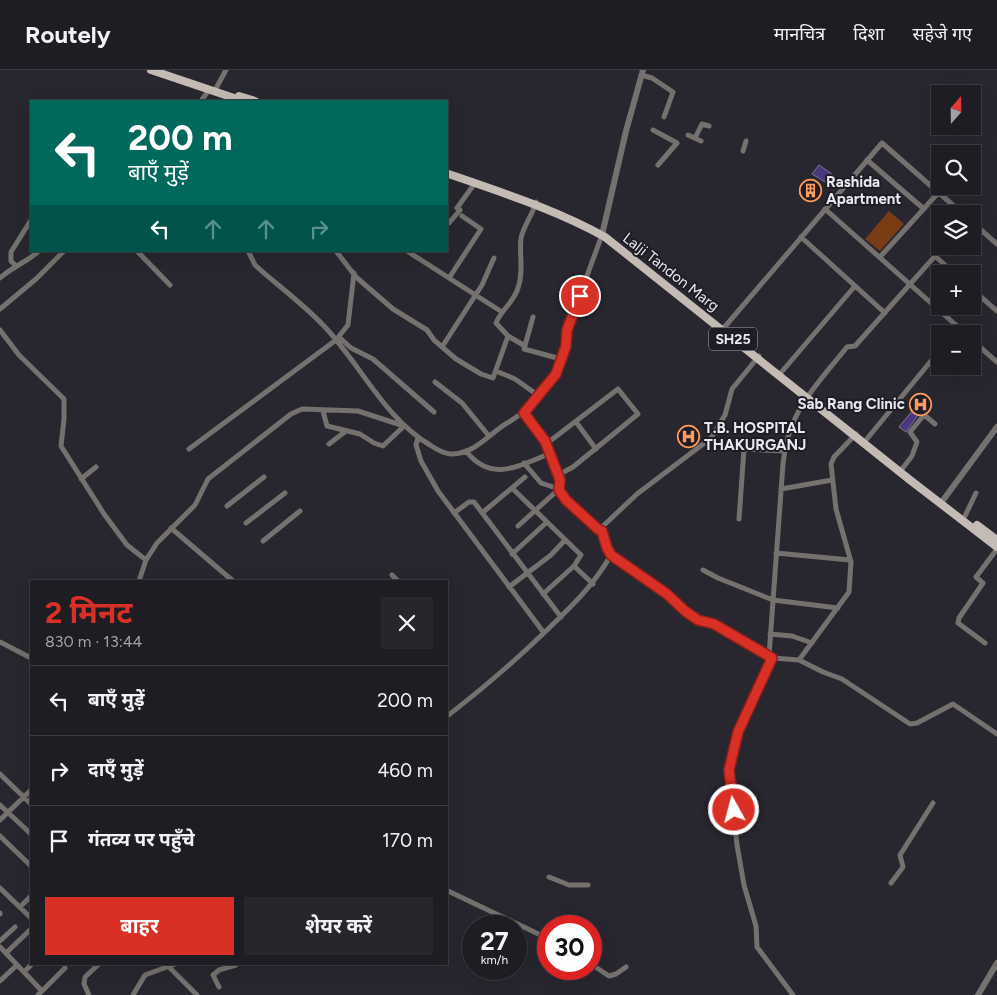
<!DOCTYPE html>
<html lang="hi">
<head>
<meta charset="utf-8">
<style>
	:root { --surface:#1e1d23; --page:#26262b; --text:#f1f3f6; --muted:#a1a2a6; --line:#3c3b41; --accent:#d93025 }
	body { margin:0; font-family:Figtree,"Noto Sans Devanagari",sans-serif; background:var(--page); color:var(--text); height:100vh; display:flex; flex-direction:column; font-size:19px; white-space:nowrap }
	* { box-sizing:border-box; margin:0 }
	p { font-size:16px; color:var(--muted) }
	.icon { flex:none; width:28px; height:28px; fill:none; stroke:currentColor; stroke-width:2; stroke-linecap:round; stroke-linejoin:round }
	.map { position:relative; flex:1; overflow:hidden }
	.side { position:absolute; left:30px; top:510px; width:418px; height:385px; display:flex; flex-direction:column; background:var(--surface); border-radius:0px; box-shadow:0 5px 20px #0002,0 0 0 1px var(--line) }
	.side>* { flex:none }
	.top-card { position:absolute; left:30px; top:30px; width:418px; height:152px; border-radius:0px; box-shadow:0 5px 20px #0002,0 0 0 1px var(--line); background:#00695c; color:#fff; overflow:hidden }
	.needle { width:32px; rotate:20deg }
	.fabs { position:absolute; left:931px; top:15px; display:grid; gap:10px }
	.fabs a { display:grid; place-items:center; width:50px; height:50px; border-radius:0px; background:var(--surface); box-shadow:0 5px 20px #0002,0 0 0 1px var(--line); font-size:25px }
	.speed { position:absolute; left:462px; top:845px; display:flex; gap:10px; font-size:25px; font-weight:700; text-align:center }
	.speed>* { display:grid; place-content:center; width:65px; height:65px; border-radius:50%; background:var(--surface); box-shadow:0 5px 20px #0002,0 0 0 1px var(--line); line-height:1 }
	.speed small { font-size:12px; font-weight:400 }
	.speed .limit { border:8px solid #d22; background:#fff; color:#111 }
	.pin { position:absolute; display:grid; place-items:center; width:42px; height:42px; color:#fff; margin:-21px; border:2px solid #fff; border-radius:50%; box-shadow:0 1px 5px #0007 }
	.me { position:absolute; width:55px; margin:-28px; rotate:353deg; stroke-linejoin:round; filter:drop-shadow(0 0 4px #0008) }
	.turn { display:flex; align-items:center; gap:18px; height:105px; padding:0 15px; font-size:22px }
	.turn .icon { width:65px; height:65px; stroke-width:2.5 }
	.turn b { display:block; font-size:35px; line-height:42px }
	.lanes { display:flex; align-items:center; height:48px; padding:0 15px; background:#0003; justify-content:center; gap:25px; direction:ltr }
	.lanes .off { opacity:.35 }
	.round { display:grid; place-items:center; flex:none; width:52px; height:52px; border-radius:0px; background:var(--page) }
	.head { display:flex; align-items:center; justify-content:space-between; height:85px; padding:0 15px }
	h1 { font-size:30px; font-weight:700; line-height:38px; color:var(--accent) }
	.action { display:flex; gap:10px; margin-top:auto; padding:10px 15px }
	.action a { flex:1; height:58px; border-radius:0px; background:var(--accent); color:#fff; font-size:20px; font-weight:700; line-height:58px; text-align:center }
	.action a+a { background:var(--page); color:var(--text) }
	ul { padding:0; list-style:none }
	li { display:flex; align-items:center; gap:15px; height:70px; padding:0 15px; border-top:1px solid var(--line) }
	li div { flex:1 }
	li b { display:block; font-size:19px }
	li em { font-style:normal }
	header { display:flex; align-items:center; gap:30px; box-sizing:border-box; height:70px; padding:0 25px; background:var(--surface); border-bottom:1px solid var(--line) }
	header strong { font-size:24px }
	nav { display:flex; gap:28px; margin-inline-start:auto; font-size:18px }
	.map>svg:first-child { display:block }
	.green { fill:#783d12 }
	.building { fill:#49377f; stroke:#7c7a84 }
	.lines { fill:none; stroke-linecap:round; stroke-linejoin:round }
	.minor { stroke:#75716e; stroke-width:5 }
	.tertiary { stroke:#75716e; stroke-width:6 }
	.primary { stroke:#c4bbb5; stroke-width:8 }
	.route-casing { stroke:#8d1f18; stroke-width:12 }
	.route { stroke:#d93025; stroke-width:9 }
	.labels { text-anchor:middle; stroke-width:4; stroke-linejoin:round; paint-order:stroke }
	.shield { fill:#1e1d25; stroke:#acabb2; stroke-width:1 }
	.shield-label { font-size:14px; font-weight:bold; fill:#e9e8ee }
	.poi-label { font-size:15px; font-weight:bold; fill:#e9e8ee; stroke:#1e1d25; text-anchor:start }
	.street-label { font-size:15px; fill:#e9e8ee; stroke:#1e1d25 }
</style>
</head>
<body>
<header>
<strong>Routely</strong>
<nav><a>मानचित्र</a><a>दिशा</a><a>सहेजे गए</a></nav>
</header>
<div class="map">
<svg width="997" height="925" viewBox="0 0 997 925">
	<rect width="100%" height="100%" fill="#28272f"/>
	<path class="green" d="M889,141L904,154L880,181L865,169Z"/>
	<path class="building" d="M819,95L836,107L830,115L812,104Z
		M806,112L820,121L813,131L799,124Z
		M913,340L918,345L906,362L899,357Z"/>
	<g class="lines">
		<path class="minor" d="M641,5L652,8L673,22L664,47
			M214,22L226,0
			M201,31L209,20
			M653,60L677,73L658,95
			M688,65L701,71
			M695,68L702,54L709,56
			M743,81L746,71
			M867,90L924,139
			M825,139L966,264
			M446,152L449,153L460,140L457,138L475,113
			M972,152L997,174
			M801,167L885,243
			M137,181L170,215
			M248,181L255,195C277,215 302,233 323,255C360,293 383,347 430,375C436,379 444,384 451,384C476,384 489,363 509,352C542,332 564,298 567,260L602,165
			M336,181L356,207L393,239L427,260L434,270L456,289L481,304L493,308L508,266
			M407,181L502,242
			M935,186L955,204
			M880,187L939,122
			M16,196L11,191V182L31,150
			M0,208C12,197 27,192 39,181
			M449,208L481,159L462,146
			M972,219L997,241
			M0,239L36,209L64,181
			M533,247L524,279L561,289
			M0,260L19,285L64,329V349L61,376L104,444L127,475L146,490
			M722,260L882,73L963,144
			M953,264L959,257
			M339,267L351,278L373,289L434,342
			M972,270L997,292
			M525,276L508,266L496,253C501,240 514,232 518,218C524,202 519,184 521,168C524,155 533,144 536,132
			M442,277L482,215L494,188
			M759,286L732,319L725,345L711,368L637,424L602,457L607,478L611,485L667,524L685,541L698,550L714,554L773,588L799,590L849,522L851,492L836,439L831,394L834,387L856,364
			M496,301L515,309L539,326
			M779,305L855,216
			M435,312L462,333L489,366
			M917,339L935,354
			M524,343L545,371L560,410L559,419L566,430L599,460L602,461
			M576,352L596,379
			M418,368L416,375L421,391L438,421L544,563
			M866,370L940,280
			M329,374L346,361
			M546,374L618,319L638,344L573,397L558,405
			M189,379L336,270L348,255L354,203
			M466,381C491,413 518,396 549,384
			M524,393L541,413L559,419
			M902,399L912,386L917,372L910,362L924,345
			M81,409L96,397
			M512,418L581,485L574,496L593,514
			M781,419L832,410
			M227,436L264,407
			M454,443L469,432H474L561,547
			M482,443L525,407
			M965,446L976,423
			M739,449L744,379L784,381
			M246,453L285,423
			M518,456L559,419
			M171,458L233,511
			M263,471L300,441
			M776,483L850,490
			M512,484L547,452
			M703,500L718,508L773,530L838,538
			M392,505L398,511
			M139,511L146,490L157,473L195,435L208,409L291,344L302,339L358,341L404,356L383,376L374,373L360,364L327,356L323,341
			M509,517L551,485L565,470
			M543,524L574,496
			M770,564L792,566L812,573
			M0,572L31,588
			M985,573L958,553L959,548L983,513L976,507L997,479
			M769,586L783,394C788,341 815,317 847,277L855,276L944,176
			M773,588L738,662L729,700L737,775L744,815L756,856L757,877L793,925
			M799,590L823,602L842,609L910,654L917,653L953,634L997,664
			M446,647C481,620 515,591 547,560C573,535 593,516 611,485
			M0,704L31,734
			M0,735L31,764
			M0,750L31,720
			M0,766L31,796
			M549,807L569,815H588
			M891,813L903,797L900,785L933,733
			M0,818L31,848
			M446,820L549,869
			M20,837L31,826
			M0,843V844
			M0,871L15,857
			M0,877L42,921
			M6,883L31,859
			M591,894L609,906L616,904L626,897
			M169,897L197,925
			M24,902L32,894
			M0,911L17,895
			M219,917L213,905L219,900L236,895
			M38,925L65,898
			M89,925L84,914L85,907L99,894
			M133,925L145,905L175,894"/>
		<path class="tertiary" d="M602,165L626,61L643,0
			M941,433L997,357
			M978,925L997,893"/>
		<path class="primary" d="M151,0L243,31
			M239,26L255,31
			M446,103C500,122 555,139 605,167L910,410L997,477
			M977,455L997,470"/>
	</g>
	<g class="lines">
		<defs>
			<path id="route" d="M580,226L567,260L566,276L556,304L524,343L545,371L560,410L559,420L566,430L599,460L602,461L607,478L611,485L667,524L685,541L698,550L714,554L772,588L738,662L729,700L734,740"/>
		</defs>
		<use href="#route" class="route-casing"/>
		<use href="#route" class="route"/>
	</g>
	<defs>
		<symbol id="building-ring" viewBox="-11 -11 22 22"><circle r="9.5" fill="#1e1d25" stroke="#ff9b5a" stroke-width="1.5"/><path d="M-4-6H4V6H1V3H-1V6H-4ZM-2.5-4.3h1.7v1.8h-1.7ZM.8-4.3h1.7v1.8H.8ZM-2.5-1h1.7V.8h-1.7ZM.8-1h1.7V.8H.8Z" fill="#ff9b5a"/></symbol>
		<symbol id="hospital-ring" viewBox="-11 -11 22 22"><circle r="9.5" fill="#1e1d25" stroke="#ff9b5a" stroke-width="1.5"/><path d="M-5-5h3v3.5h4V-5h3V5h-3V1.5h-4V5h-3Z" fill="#ff9b5a"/></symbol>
	</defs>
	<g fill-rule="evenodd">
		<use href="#building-ring" x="798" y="108" width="25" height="25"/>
		<use href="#hospital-ring" x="908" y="322" width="25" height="25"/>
		<use href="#hospital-ring" x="676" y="354" width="25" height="25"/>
	</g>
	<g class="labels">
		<rect class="shield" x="709" y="257.5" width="48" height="23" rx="4"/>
		<g class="shield-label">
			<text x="733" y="274">SH25</text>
		</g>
		<g class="poi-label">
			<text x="826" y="117">Rashida<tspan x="826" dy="17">Apartment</tspan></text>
			<text x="905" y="339" text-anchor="end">Sab Rang Clinic</text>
			<text x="704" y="363">T.B. HOSPITAL<tspan x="704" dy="17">THAKURGANJ</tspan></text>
		</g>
		<g class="street-label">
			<text transform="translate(671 202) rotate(38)" y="5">Lalji Tandon Marg</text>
		</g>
	</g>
</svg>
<div class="fabs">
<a><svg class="needle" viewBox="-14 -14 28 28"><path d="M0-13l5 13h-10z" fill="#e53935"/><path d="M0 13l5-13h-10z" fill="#a1a2a6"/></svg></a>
<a><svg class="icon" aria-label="search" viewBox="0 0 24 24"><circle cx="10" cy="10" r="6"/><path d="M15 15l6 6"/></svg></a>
<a><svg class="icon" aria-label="layers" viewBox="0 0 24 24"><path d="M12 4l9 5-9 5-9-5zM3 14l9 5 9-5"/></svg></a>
<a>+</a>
<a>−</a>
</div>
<div class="speed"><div>27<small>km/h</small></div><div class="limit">30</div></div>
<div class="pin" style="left:580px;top:226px;background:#d93025"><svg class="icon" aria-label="arrive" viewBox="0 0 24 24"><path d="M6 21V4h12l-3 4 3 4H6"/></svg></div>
<svg class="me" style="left:734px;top:740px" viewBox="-20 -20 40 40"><circle r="17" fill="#d93025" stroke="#fff" stroke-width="3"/><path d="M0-11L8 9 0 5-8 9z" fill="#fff"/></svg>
<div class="top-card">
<div class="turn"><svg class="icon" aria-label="left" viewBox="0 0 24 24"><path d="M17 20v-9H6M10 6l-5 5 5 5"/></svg><div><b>200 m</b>बाएँ मुड़ें</div></div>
<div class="lanes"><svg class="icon" aria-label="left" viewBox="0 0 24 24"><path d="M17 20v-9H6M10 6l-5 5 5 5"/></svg><svg class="icon off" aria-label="ahead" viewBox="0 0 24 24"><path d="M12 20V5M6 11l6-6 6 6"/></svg><svg class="icon off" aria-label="ahead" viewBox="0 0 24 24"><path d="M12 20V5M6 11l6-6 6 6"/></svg><svg class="icon off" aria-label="right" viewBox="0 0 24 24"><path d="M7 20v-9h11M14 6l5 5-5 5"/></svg></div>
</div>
<section class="side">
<div class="head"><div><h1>2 मिनट</h1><p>830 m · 13:44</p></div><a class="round"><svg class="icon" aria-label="close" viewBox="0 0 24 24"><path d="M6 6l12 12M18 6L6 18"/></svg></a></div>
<ul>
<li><svg class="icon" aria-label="left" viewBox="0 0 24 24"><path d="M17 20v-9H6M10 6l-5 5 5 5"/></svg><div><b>बाएँ मुड़ें</b></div><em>200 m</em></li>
<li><svg class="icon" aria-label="right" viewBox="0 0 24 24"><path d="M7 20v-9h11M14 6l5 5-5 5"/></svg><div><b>दाएँ मुड़ें</b></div><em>460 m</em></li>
<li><svg class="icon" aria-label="arrive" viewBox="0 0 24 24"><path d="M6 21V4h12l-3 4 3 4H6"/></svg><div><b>गंतव्य पर पहुँचे</b></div><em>170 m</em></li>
</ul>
<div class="action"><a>बाहर</a><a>शेयर करें</a></div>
</section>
</div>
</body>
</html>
